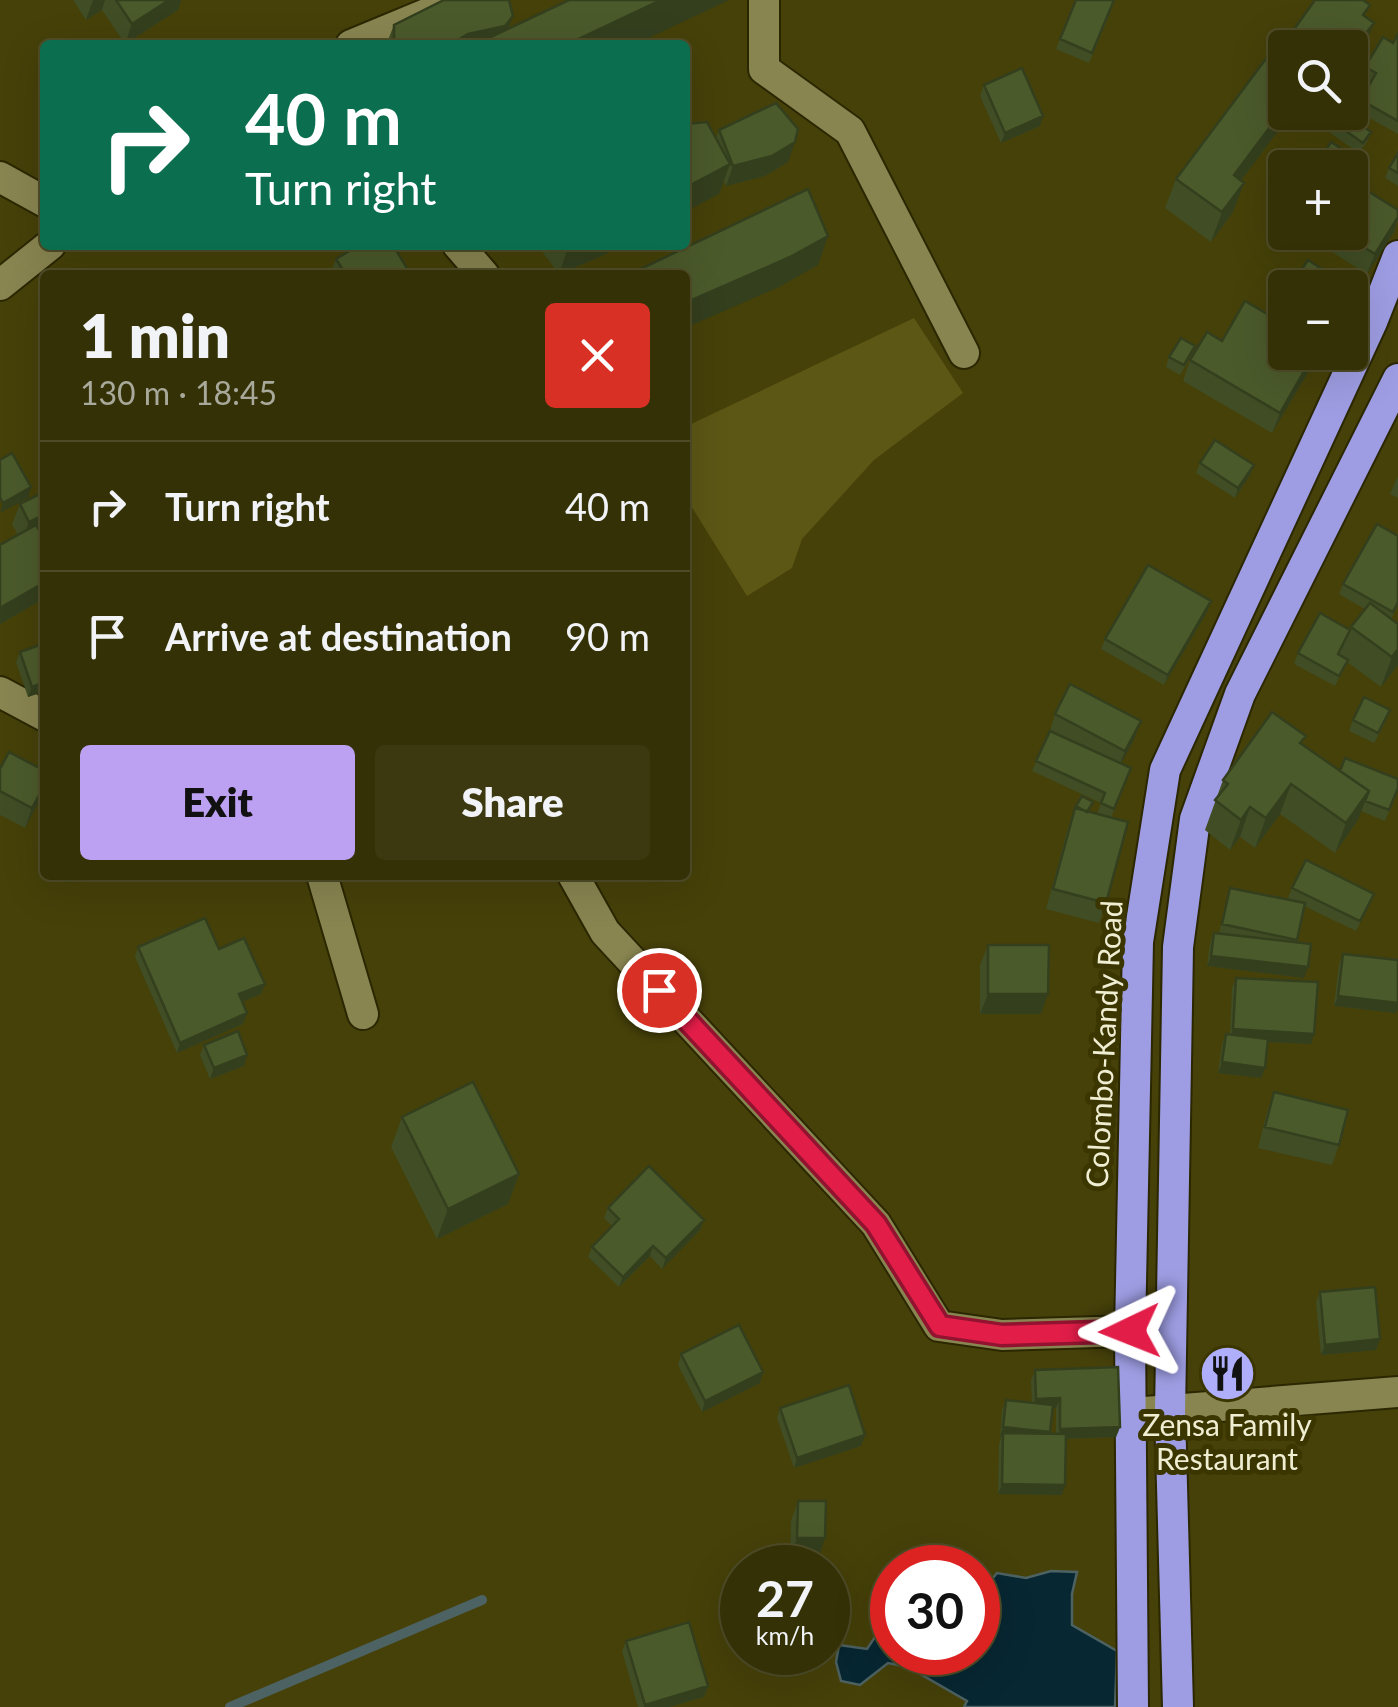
<!DOCTYPE html>
<html lang="en">
<head>
<meta charset="utf-8">
<style>
	:root { --surface:#343107; --page:#3c3911; --text:#f1f3f6; --muted:#a9a99b; --line:#4e4c28; --accent:#bca0f2 }
	body { margin:0; font-family:Lato,sans-serif; background:var(--page); color:var(--text); height:100vh; display:flex; flex-direction:column; font-size:38px; white-space:nowrap }
	* { box-sizing:border-box; margin:0 }
	p { font-size:32px; color:var(--muted) }
	.icon { flex:none; width:55px; height:55px; fill:none; stroke:currentColor; stroke-width:2; stroke-linecap:round; stroke-linejoin:round }
	.map { position:relative; flex:1; overflow:hidden }
	.sheet { position:absolute; left:40px; top:270px; width:650px; height:610px; display:flex; flex-direction:column; background:var(--surface); border-radius:10px; box-shadow:0 10px 40px #0002,0 0 0 2px var(--line) }
	.sheet>* { flex:none }
	.guide { position:absolute; left:40px; top:40px; width:650px; height:210px; border-radius:10px; box-shadow:0 10px 40px #0002,0 0 0 2px var(--line); background:#0b6e4f; color:#fff; overflow:hidden }
	.buttons { position:absolute; left:1268px; top:30px; display:grid; gap:20px }
	.buttons a { display:grid; place-items:center; width:100px; height:100px; border-radius:10px; background:var(--surface); box-shadow:0 10px 40px #0002,0 0 0 2px var(--line); font-size:50px }
	.speed { position:absolute; left:720px; top:1545px; display:flex; gap:20px; font-size:50px; font-weight:700; text-align:center }
	.speed>* { display:grid; place-content:center; width:130px; height:130px; border-radius:50%; background:var(--surface); box-shadow:0 10px 40px #0002,0 0 0 2px var(--line); line-height:1 }
	.speed small { font-size:25px; font-weight:400 }
	.speed .limit { border:15px solid #d22; background:#fff; color:#111 }
	.pin { position:absolute; display:grid; place-items:center; width:85px; height:85px; color:#fff; margin:-42px; border:5px solid #fff; border-radius:50%; box-shadow:0 2px 10px #0007 }
	.me { position:absolute; width:110px; margin:-55px; rotate:268deg; stroke-linejoin:round; filter:drop-shadow(0 0 8px #0008) }
	.turn { display:flex; align-items:center; gap:35px; height:210px; padding:0 40px; font-size:45px }
	.turn .icon { width:130px; height:130px; stroke-width:2.5 }
	.turn b { display:block; font-size:70px; line-height:85px }
	.round { display:grid; place-items:center; flex:none; width:105px; height:105px; border-radius:10px; background:var(--page) }
	.summary { display:flex; align-items:center; justify-content:space-between; height:170px; padding:0 40px }
	h1 { font-size:60px; font-weight:800; line-height:75px }
	.cta { display:flex; gap:20px; margin-top:auto; padding:20px 40px }
	.cta a { flex:1; height:115px; border-radius:10px; background:var(--accent); color:#111; font-size:40px; font-weight:800; line-height:115px; text-align:center }
	.cta a+a { background:var(--page); color:var(--text) }
	ul { padding:0; list-style:none }
	li { display:flex; align-items:center; gap:30px; height:130px; padding:0 40px; border-top:2px solid var(--line) }
	li div { flex:1 }
	li b { display:block; font-size:38px }
	li em { font-style:normal }
	.map>svg:first-child { display:block }
	.green { fill:#5c5715 }
	.water { fill:#072732; stroke:#4d6262; stroke-width:2.5 }
	.lines { fill:none; stroke-linecap:round; stroke-linejoin:round }
	.stream { stroke:#4d6262; stroke-width:10 }
	.minor-casing { stroke:#2b2700; stroke-width:34 }
	.highway-casing { stroke:#2b2700; stroke-width:34 }
	.minor { stroke:#898551; stroke-width:30 }
	.highway { stroke:#9e9de3; stroke-width:30 }
	.wall { fill:#404d25; fill-rule:evenodd }
	.shaded-wall { fill:#343f1e }
	.building { fill:#4b5a2b; stroke:#343f1e; stroke-width:2.5 }
	.route-casing { stroke:#92132f; stroke-width:25 }
	.route { stroke:#e11d48; stroke-width:18 }
	.labels { text-anchor:middle; stroke-width:10; stroke-linejoin:round; paint-order:stroke }
	.street-label { font-size:30px; fill:#efedd2; stroke:#3b3600 }
	.poi-label { font-size:30px; fill:#efedd2; stroke:#3b3600 }
</style>
</head>
<body>
<div class="map">
<svg width="1398" height="1707" viewBox="0 0 1398 1707">
	<rect width="100%" height="100%" fill="#464109"/>
	<path class="green" d="M914,318L963,393L874,460L802,539L792,568L747,596L685,496V427Z"/>
	<path class="water" d="M1051,1571L1077,1572L1072,1594V1625L1117,1651L1115,1707H964L967,1701L908,1667L888,1663L860,1685L841,1681L836,1662L839,1645L867,1649L881,1628L882,1609L892,1605V1652H978V1596L997,1573L1026,1578Z"/>
	<g class="lines">
		<path class="stream" d="M230,1707L482,1600"/>
		<defs>
			<path id="minor" d="M764,0V69L850,131L964,353
				M351,45L460,0
				M0,177L45,202
				M458,245L484,275
				M0,285L50,245
				M0,692L45,716
				M322,875L363,1014
				M573,875L605,932L876,1224L939,1326L1002,1335L1130,1331
				M1132,1413L1398,1392"/>
			<path id="highway" d="M1133,1707L1130,1331L1138,942L1165,770L1372,322L1398,256
				M1178,1707L1170,1412L1178,947L1195,819L1240,694L1398,379"/>
		</defs>
		<use href="#minor" class="minor-casing"/>
		<use href="#highway" class="highway-casing"/>
		<use href="#minor" class="minor"/>
		<use href="#highway" class="highway"/>
	</g>
	<path class="wall" d="M73,0H181L178,10L125,44L102,10L86,20Z
		M1111,11L1089,63L1056,49L1060,39Z
		M513,16L508,29L634,45H386L394,25Z
		M1366,17L1370,33L1285,48V66L1276,60L1280,49Z
		M1398,34V134L1357,111L1371,83L1362,78L1365,67L1393,43Z
		M984,85L1040,126L1001,143L980,96Z
		M1285,112H1292L1241,180L1233,212L1211,242L1165,208L1176,179Z
		M1326,117L1371,132L1367,142L1359,153L1322,127Z
		M719,130L788,162L765,176L726,186L724,181L719,194L716,138Z
		M1398,153V186L1385,178L1389,168Z
		M1398,210V220L1394,232L1367,274L1300,232H1350Z
		M537,245H622L602,256L559,274Z
		M336,259L411,275H336L332,269Z
		M1222,341L1320,352L1272,433L1183,381L1190,360Z
		M1195,346L1191,357L1180,375L1166,367L1169,357Z
		M1200,463L1254,465L1250,475L1235,498L1196,473Z
		M1398,476V498L1390,494Z
		M45,498V528L41,532L45,540V598L0,624L18,535L12,524L20,504Z
		M1343,584L1398,606L1391,619L1398,624V665L1381,687L1347,662L1335,686L1294,664L1298,653L1350,630L1365,609L1339,594Z
		M1211,601L1207,612L1164,685L1101,649L1105,639Z
		M45,643V691L28,697L16,662L20,652Z
		M1055,714L1133,742L1121,763L1131,768L1111,818L1106,903L1099,923L1046,909L1068,828L1076,806L1097,814L1101,803L1032,771L1049,734Z
		M1353,720L1386,721L1374,743L1349,731Z
		M1303,745L1340,771L1398,789L1385,821L1361,811L1358,820L1335,853L1280,814L1255,848L1240,837L1230,850L1205,830L1223,780Z
		M0,769L43,794L25,828L0,815Z
		M1230,888L1294,901L1288,898L1292,888L1370,904L1356,931L1304,906L1296,943L1304,978L1207,966L1210,943L1214,933H1219Z
		M988,945L1041,1014H980V965Z
		M138,947L219,949L265,984L261,994L242,1002L247,1013L243,1024L177,1053L135,957Z
		M1343,954L1396,1013L1334,1006L1339,964Z
		M1236,978L1311,1044L1268,1042L1265,1068L1261,1078L1218,1073L1222,1044L1226,1034H1230L1232,988Z
		M204,1045L244,1066L210,1079L200,1055Z
		M1274,1092L1339,1145L1332,1165L1258,1148L1267,1112Z
		M402,1117L519,1174L508,1204L437,1239L391,1147Z
		M608,1208L704,1220L700,1230L662,1269L650,1256L619,1287L588,1257L592,1247L612,1226L604,1218Z
		M1320,1292L1380,1339L1376,1350L1321,1355L1316,1302Z
		M681,1354L760,1383L702,1412L678,1365Z
		M1035,1370L1120,1427L1116,1437L1066,1439L1062,1495L998,1494L999,1444L1001,1437H1000L1002,1410L1006,1400L1032,1403L1031,1380ZM1053,1408H1056V1434H1049Z
		M780,1408L861,1446L794,1468L777,1418Z
		M798,1501L818,1559L790,1558L791,1521Z
		M626,1641L708,1686L704,1697L669,1707H638L622,1651Z"/>
	<path class="shaded-wall" d="M93,0H105L102,10L86,20Z
		M169,0H181L178,10L125,44L132,24Z
		M661,0H729L634,45H566Z
		M513,16L502,45H449L468,34Z
		M1374,23L1370,33L1350,58V53Z
		M1285,107V112H1292L1223,205L1234,175Z
		M1043,116L1040,126L1001,143L1005,133Z
		M795,142L788,162L765,176L726,186L733,166Z
		M730,164L719,194L685,212V188Z
		M1244,183L1233,212L1211,242L1222,212Z
		M1398,217L1394,232L1367,274L1375,254Z
		M828,236L818,265L779,287L685,328V303Z
		M569,245H622L602,256L559,274Z
		M1315,352H1320L1272,433L1280,413Z
		M1254,465L1250,475L1235,498L1238,488Z
		M31,487L28,498L0,513L3,503Z
		M45,514L44,531L21,542L29,522Z
		M45,582V598L0,624V608Z
		M1211,601L1207,612L1164,685L1168,675Z
		M1398,649V665L1381,687L1392,657Z
		M45,682V691L28,697L32,687Z
		M1141,721L1133,742L1117,771L1125,751Z
		M45,784L43,794L25,828L32,808Z
		M1291,784L1280,814L1255,848L1266,818Z
		M1369,791L1358,820L1335,853L1346,823Z
		M1250,807L1240,837L1230,850L1241,820Z
		M1211,956L1308,967L1304,978L1207,966Z
		M265,984L261,994L235,1005L239,994Z
		M988,994H1048L1041,1014H980Z
		M1338,996L1398,1003V1009L1396,1013L1334,1006Z
		M247,1013L243,1024L177,1053L180,1043Z
		M1233,1029L1314,1034L1311,1044L1229,1040Z
		M247,1055L244,1066L210,1079L214,1068Z
		M1222,1062L1265,1068L1261,1078L1218,1073Z
		M519,1174L508,1204L437,1239L448,1209Z
		M704,1220L700,1230L662,1269L666,1258Z
		M653,1246L650,1256L619,1287L623,1277Z
		M1380,1339L1376,1350L1321,1355L1325,1345Z
		M763,1372L760,1383L702,1412L705,1401Z
		M1060,1398L1056,1408L1032,1409L1036,1399Z
		M1003,1427L1050,1432L1046,1442L1003,1433L1001,1437H1000Z
		M1120,1427L1116,1437L1057,1439L1060,1429Z
		M865,1435L861,1446L794,1468L797,1458Z
		M1002,1484L1065,1485L1062,1495L998,1494Z
		M797,1538H825L818,1559L790,1558Z
		M708,1686L704,1697L669,1707H644L645,1705Z"/>
	<path class="building" d="M116,0H169L132,24Z
		M444,0H509L513,16L505,26L468,34L449,45H394V25Z
		M569,0H661L566,45H474Z
		M1076,0H1114L1092,53L1060,39Z
		M1315,0H1363L1370,5L1363,15L1374,23L1350,53V48H1285V53L1280,49Z
		M1398,34V121L1361,100L1376,73L1365,67L1383,37L1393,43Z
		M1268,56L1285,68V107L1234,175L1244,183L1222,212L1176,179Z
		M1022,68L1043,116L1005,133L984,85Z
		M776,103L798,129L795,142L772,156L733,166L719,130Z
		M1329,112H1344L1371,132L1363,143L1326,117Z
		M707,122L730,164L685,188V124Z
		M1331,142L1354,157L1347,168H1315Z
		M1398,153V173L1389,168Z
		M1350,180L1398,210V217L1375,254L1340,232H1350Z
		M808,189L828,236L790,257L685,303V275H628Z
		M359,245H393L411,275H346L336,259Z
		M1308,260L1344,283L1341,288H1300L1293,283Z
		M1245,301L1281,322L1285,316V352H1315L1280,413L1190,360L1207,332L1222,341Z
		M1181,338L1195,346L1184,365L1169,357Z
		M1215,440L1254,465L1238,488L1200,463Z
		M12,453L31,487L3,503L0,497V460Z
		M42,493L45,498V514L29,522L20,504Z
		M1377,524L1398,536V602L1393,612L1343,584Z
		M36,525L45,540V582L0,608V545Z
		M1148,565L1211,601L1168,675L1105,639Z
		M1370,603L1398,624V649L1392,657L1351,627Z
		M1320,613L1350,630L1338,654L1348,660L1339,676L1298,653Z
		M45,643V682L32,687L20,652Z
		M1070,684L1141,721L1125,751L1055,714Z
		M1364,697L1390,710L1378,733L1353,720Z
		M1272,712L1306,736L1300,743L1369,791L1346,823L1291,784L1266,818L1250,807L1241,820L1215,800L1228,784L1223,780Z
		M1050,731L1131,768L1114,809L1101,803L1105,793L1036,761Z
		M9,752L45,771V784L32,808L0,791V769Z
		M1345,758L1398,779V788L1389,810L1365,801L1369,791L1340,771Z
		M1082,796L1093,802L1087,812L1076,806Z
		M1075,808L1128,822L1106,903L1053,889Z
		M1306,860L1374,894L1360,921L1292,888Z
		M1230,888L1305,903L1297,940L1222,924Z
		M205,918L219,949L244,938L265,984L239,994L247,1013L180,1043L138,947Z
		M1214,933L1311,944L1308,967L1211,956Z
		M988,945H1049L1048,994H988Z
		M1343,954L1398,960V1003L1338,996Z
		M1236,978L1318,982L1314,1034L1233,1029Z
		M238,1031L247,1055L214,1068L204,1045Z
		M1226,1034L1268,1039L1265,1068L1222,1062Z
		M473,1082L519,1174L448,1209L402,1117Z
		M1274,1092L1348,1110L1339,1145L1265,1127Z
		M649,1166L704,1220L666,1258L653,1246L623,1277L592,1247L619,1219L608,1208Z
		M1375,1287L1380,1339L1325,1345L1320,1292Z
		M739,1325L763,1372L705,1401L681,1354Z
		M1118,1367L1120,1427L1060,1429V1398L1036,1399L1035,1370Z
		M849,1385L865,1435L797,1458L780,1408Z
		M1006,1400L1053,1405L1050,1432L1003,1427Z
		M1003,1433L1066,1434L1065,1485L1002,1484Z
		M798,1501H826L825,1538H797Z
		M689,1622L708,1686L645,1705L626,1641Z"/>
	<g class="lines">
		<defs>
			<path id="route" d="M659,990L876,1224L940,1326L1002,1335L1130,1331"/>
		</defs>
		<use href="#route" class="route-casing"/>
		<use href="#route" class="route"/>
	</g>
	<defs>
		<symbol id="restaurant-disc" viewBox="-11 -11 22 22"><circle r="9.5" fill="#afaefa" stroke="#3b3600"/><path d="M-5-6h1v4h1v-4h1v4h1v-4h1v5L-1.5 .5V6h-2V.5L-5-1ZM5-6V6H3V1.5H1.5Q1.5-4 5-6Z" fill="#111"/></symbol>
	</defs>
	<g fill-rule="evenodd">
		<use href="#restaurant-disc" x="1196" y="1342" width="63" height="63"/>
	</g>
	<g class="labels">
		<g class="street-label">
			<text transform="translate(1105 1044) rotate(-87)" y="10">Colombo-Kandy Road</text>
		</g>
		<g class="poi-label">
			<text x="1227" y="1436">Zensa Family<tspan x="1227" dy="34">Restaurant</tspan></text>
		</g>
	</g>
</svg>
<div class="buttons">
<a><svg class="icon" aria-label="search" viewBox="0 0 24 24"><circle cx="10" cy="10" r="6"/><path d="M15 15l6 6"/></svg></a>
<a>+</a>
<a>−</a>
</div>
<div class="speed"><div>27<small>km/h</small></div><div class="limit">30</div></div>
<div class="pin" style="left:659px;top:990px;background:#d93025"><svg class="icon" aria-label="arrive" viewBox="0 0 24 24"><path d="M6 21V4h12l-3 4 3 4H6"/></svg></div>
<svg class="me" style="left:1130px;top:1331px" viewBox="-20 -20 40 40"><path d="M0-17L14 15 0 8-14 15z" fill="#e11d48" stroke="#fff" stroke-width="4"/></svg>
<div class="guide">
<div class="turn"><svg class="icon" aria-label="right" viewBox="0 0 24 24"><path d="M7 20v-9h11M14 6l5 5-5 5"/></svg><div><b>40 m</b>Turn right</div></div>
</div>
<section class="sheet">
<div class="summary"><div><h1>1 min</h1><p>130 m · 18:45</p></div><a class="round" style="background:#d93025;color:#fff"><svg class="icon" aria-label="close" viewBox="0 0 24 24"><path d="M6 6l12 12M18 6L6 18"/></svg></a></div>
<ul>
<li><svg class="icon" aria-label="right" viewBox="0 0 24 24"><path d="M7 20v-9h11M14 6l5 5-5 5"/></svg><div><b>Turn right</b></div><em>40 m</em></li>
<li><svg class="icon" aria-label="arrive" viewBox="0 0 24 24"><path d="M6 21V4h12l-3 4 3 4H6"/></svg><div><b>Arrive at destination</b></div><em>90 m</em></li>
</ul>
<div class="cta"><a>Exit</a><a>Share</a></div>
</section>
</div>
</body>
</html>
